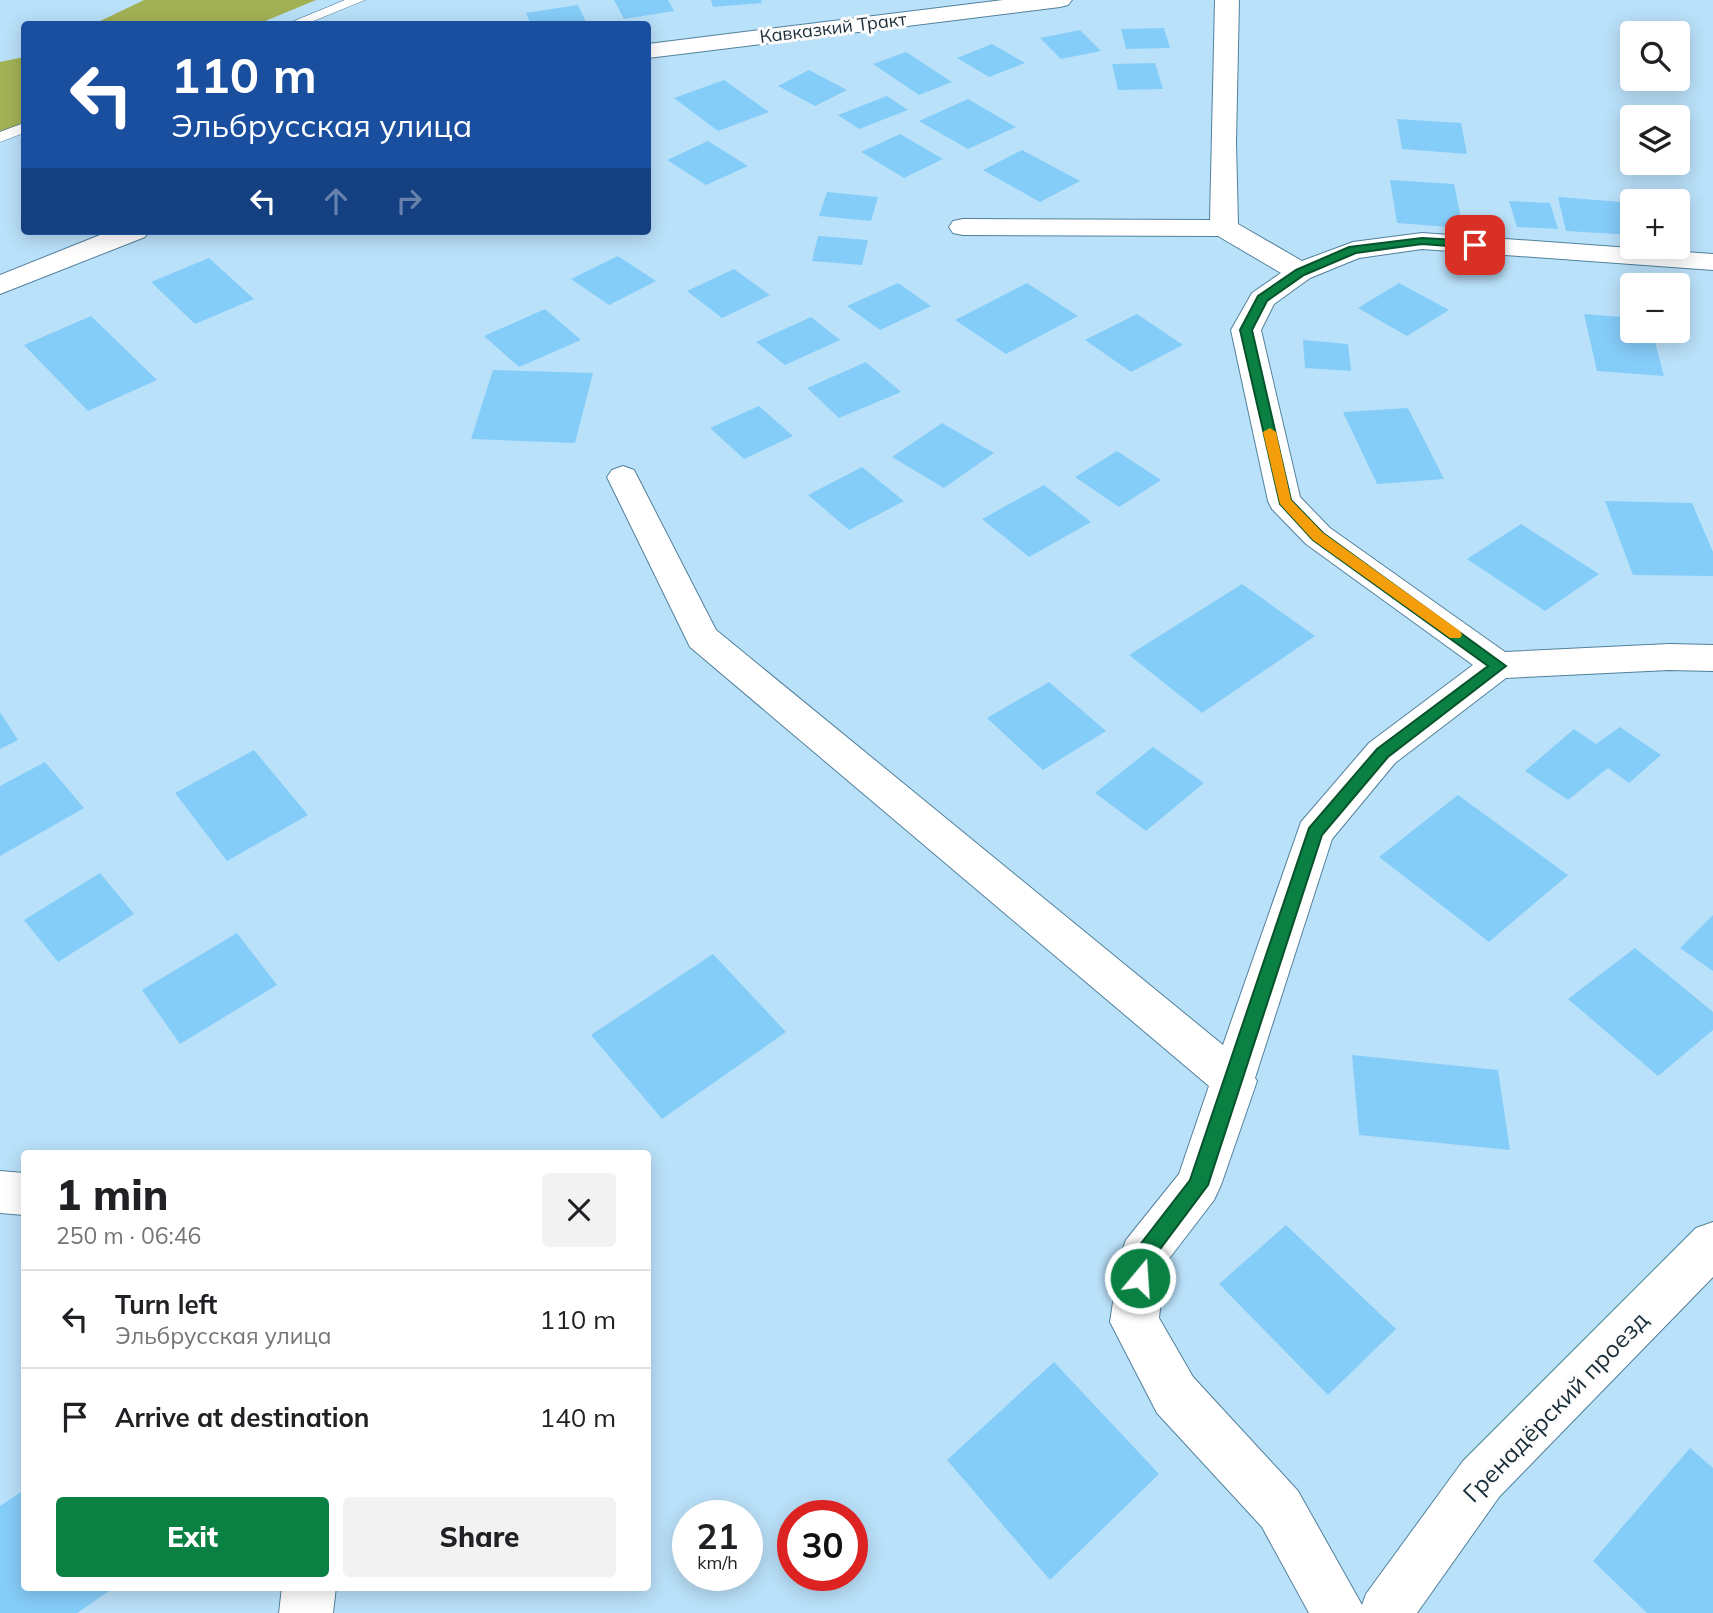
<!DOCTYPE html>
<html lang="en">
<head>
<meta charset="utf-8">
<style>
	:root { --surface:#fff; --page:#f2f2f2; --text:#202124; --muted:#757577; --line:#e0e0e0; --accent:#0b8043 }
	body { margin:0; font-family:Mulish,sans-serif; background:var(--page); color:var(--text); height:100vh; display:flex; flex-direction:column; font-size:26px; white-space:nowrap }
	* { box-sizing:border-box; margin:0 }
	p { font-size:23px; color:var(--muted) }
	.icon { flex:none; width:38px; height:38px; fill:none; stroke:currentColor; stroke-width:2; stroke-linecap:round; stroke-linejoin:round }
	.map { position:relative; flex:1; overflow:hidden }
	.details { position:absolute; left:21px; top:1150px; width:630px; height:441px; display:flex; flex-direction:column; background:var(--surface); border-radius:7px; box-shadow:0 4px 18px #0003 }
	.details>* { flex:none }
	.hud { position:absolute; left:21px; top:21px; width:630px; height:214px; border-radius:7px; box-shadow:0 4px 18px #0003; background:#1a4fa0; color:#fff; overflow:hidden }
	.fabs { position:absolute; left:1620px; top:21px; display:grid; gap:14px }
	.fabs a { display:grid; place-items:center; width:70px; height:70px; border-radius:7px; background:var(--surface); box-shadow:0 4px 18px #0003; font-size:35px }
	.speed { position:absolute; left:672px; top:1500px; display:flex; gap:14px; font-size:35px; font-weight:700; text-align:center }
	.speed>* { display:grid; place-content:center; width:91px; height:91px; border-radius:50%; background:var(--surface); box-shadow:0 4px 18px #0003; line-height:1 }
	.speed small { font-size:18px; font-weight:400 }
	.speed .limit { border:10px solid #d22; background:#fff; color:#111 }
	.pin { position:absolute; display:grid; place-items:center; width:60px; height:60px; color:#fff; margin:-30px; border-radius:14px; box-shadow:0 4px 10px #0006 }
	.me { position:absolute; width:77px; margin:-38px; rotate:18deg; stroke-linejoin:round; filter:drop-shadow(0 0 5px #0008) }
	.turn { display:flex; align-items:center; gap:24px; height:147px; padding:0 35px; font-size:32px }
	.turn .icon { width:91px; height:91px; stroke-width:2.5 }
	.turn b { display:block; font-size:49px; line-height:60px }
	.lanes { display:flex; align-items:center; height:66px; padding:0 35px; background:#0003; justify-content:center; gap:35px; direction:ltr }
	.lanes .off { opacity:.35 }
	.round { display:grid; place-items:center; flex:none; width:74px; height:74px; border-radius:7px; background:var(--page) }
	.head { display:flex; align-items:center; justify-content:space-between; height:119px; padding:0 35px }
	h1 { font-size:42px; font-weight:800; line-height:52px }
	.cta { display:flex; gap:14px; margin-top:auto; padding:14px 35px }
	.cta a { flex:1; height:80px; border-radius:7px; background:var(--accent); color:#fff; font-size:28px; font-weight:800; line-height:80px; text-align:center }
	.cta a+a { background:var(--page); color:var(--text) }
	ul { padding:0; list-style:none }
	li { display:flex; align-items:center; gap:21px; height:98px; padding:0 35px; border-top:2px solid var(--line) }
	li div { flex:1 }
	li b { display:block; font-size:26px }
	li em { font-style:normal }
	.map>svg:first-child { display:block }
	.forest { fill:#a3b155 }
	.building { fill:#85cdf9 }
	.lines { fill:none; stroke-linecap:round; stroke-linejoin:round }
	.service-casing { stroke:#52809c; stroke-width:1 }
	.minor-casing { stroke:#52809c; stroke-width:2 }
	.service { fill:#fff; fill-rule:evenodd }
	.minor { fill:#fff; fill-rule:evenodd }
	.route { fill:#0b8043; stroke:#07532c; stroke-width:2 }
	.slow { fill:#f59e0b }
	.labels { text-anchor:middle; stroke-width:6; stroke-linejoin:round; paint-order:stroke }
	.far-street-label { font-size:18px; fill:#192c38; stroke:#fcfcfc }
	.near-street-label { font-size:24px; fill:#192c38; stroke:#fcfcfc }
</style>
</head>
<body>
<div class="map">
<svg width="1713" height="1613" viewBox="0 0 1713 1613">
	<rect width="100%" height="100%" fill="#bae1fa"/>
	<path class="forest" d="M144,0H316L258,24H94Z
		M24,57V123L0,133V62Z"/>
	<path class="building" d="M614,0H668L674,11L624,19Z
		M711,0H761L762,3L713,7Z
		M578,5L587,24H531L526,13Z
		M1164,28L1170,48L1126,49L1121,29Z
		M1080,30L1101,51L1061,59L1040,38Z
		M992,44L1025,63L989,77L957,58Z
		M906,52L952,82L919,95L873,64Z
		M1155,63L1163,89L1118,90L1112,64Z
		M809,70L847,90L815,106L778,86Z
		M724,80L769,112L718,131L674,98Z
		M887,96L908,110L859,129L838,115Z
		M968,99L1016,127L968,149L919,121Z
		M1397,119L1461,123L1467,154L1402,149Z
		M900,134L943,159L904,178L861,152Z
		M708,141L748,166L706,185L667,160Z
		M1022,150L1080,181L1040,202L983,170Z
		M1390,180L1454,184L1463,228L1397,223Z
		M827,192L878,197L871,221L819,216Z
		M1558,197L1623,202L1633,235L1566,231Z
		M1509,201L1550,203L1558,229L1517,227Z
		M818,236L868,240L862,265L812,261Z
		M618,256L656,281L609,305L571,279Z
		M209,258L254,299L195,324L151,282Z
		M734,269L770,295L722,318L687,291Z
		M898,283L931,306L880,330L847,306Z
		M1027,283L1078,316L1006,354L955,320Z
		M1399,283L1449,310L1407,336L1358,308Z
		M545,309L581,340L519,367L484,336Z
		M1137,314L1183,345L1131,372L1085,340Z
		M1584,314L1633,318V331H1652L1664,376L1597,371Z
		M91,316L157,380L88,411L24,345Z
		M811,317L840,340L785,365L756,342Z
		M1303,340L1348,344L1351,371L1305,368Z
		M866,362L901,392L839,418L807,388Z
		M493,370L593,373L575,443L471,439Z
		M759,406L793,436L744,459L710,428Z
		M1408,408L1444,479L1377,484L1343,412Z
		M942,423L994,453L944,488L892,457Z
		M1117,451L1161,480L1119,507L1075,477Z
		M862,467L904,501L849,530L808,495Z
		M1044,485L1091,522L1029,557L982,519Z
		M1605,501L1692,503L1713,552V576L1633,575Z
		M1521,524L1599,574L1545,611L1467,559Z
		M1242,584L1315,636L1202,713L1129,655Z
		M1049,682L1106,731L1043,770L987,718Z
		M0,712L18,740L0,749Z
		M1620,727L1661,755L1629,783L1608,768L1568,800L1525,771L1574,729L1596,744Z
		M1153,747L1204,783L1146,831L1095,793Z
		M254,750L308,815L227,861L175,793Z
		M45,762L84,808L0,856V786Z
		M1458,795L1568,875L1489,942L1379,857Z
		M100,873L134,914L58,962L24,920Z
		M1713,915V971L1680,948Z
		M237,933L277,985L180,1044L142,990Z
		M1635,948L1713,1012V1030L1658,1076L1568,999Z
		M713,954L786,1032L662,1119L591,1035Z
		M1352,1055L1498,1070L1510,1150L1359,1135Z
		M1286,1225L1396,1329L1328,1395L1219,1284Z
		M1054,1362L1159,1474L1050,1580L947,1460Z
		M1690,1448L1713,1468V1613H1647L1593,1561Z
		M24,1490V1587H115L77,1613H0V1506Z"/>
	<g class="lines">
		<defs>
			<path id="service" d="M345,0H365L306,24H287Z
				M24,123V133L0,142V132Z"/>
			<path id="minor" d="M1003,0H1072L1068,5L1060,7L648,58V44Z
				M1215,0H1239L1236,142L1238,224L1302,261L1353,242L1422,233L1713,254V270L1422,249L1359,258L1310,278L1274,304L1261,330L1300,497L1330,528L1505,652L1669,644L1713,645V671L1669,670L1506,678L1395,763L1332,839L1255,1078L1257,1081L1221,1185L1214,1200L1165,1264L1159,1318L1193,1377L1298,1491L1362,1605L1366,1594L1463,1461L1696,1228L1713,1222V1277L1499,1497L1417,1613H1309L1262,1527L1157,1413L1110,1322L1120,1256L1126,1240L1179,1174L1209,1086L690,647L607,477L612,470L623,466L634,470L716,630L1223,1045L1301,822L1369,743L1473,665L1306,544L1272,509L1268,501L1231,330L1252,293L1281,273L1218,236L963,235L953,233L949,227L953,221L963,219L1210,220Z
				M110,231H149L145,237L0,294V275Z
				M0,1171L24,1173V1215L0,1213Z
				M282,1587H336L333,1613H279Z"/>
		</defs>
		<use href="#service" class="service-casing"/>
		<use href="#minor" class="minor-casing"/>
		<use href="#service" class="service"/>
		<use href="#minor" class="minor"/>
	</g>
	<path class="route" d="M1422,238L1475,241L1481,245L1475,248L1422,244L1356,253L1304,275L1267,301L1252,330L1291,500L1323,533L1506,666L1388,757L1322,835L1208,1185L1152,1260L1147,1285L1140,1288L1133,1285L1130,1278L1136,1250L1190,1180L1309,828L1377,749L1488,666L1313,540L1280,504L1240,330L1258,296L1296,270L1349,247Z"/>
	<path class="slow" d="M1270,428L1276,432L1291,500L1323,533L1460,631L1462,635L1460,638H1450L1313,540L1280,504L1263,432Z"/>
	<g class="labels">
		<g class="far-street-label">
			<text transform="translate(833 28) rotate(-7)" y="6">Кавказкий Тракт</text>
		</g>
		<g class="near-street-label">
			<text transform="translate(1556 1407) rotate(-46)" y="8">Гренадёрский проезд</text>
		</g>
	</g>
</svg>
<div class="fabs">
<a><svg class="icon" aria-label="search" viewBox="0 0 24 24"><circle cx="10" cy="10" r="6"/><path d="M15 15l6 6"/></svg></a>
<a><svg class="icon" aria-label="layers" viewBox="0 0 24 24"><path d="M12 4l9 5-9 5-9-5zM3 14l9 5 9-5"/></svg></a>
<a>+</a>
<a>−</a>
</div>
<div class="speed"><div>21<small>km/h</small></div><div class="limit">30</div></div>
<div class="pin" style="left:1475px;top:245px;background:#d93025"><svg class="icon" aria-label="arrive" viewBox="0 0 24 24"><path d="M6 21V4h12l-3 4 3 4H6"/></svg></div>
<svg class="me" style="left:1140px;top:1278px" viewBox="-20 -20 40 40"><circle r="17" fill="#0b8043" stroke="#fff" stroke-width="3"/><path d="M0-11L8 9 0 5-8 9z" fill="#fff"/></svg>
<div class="hud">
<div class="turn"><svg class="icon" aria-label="left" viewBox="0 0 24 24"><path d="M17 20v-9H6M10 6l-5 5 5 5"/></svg><div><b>110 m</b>Эльбрусская улица</div></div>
<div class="lanes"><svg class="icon" aria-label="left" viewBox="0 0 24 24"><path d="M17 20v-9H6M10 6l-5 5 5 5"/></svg><svg class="icon off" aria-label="ahead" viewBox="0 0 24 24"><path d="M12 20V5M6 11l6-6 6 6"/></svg><svg class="icon off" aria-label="right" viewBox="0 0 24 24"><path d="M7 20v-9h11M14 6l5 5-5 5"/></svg></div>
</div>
<section class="details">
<div class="head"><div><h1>1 min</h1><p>250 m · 06:46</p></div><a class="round"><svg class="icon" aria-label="close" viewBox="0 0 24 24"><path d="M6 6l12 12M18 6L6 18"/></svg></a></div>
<ul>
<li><svg class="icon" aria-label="left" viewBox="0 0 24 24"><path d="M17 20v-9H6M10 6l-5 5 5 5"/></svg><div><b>Turn left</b><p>Эльбрусская улица</p></div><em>110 m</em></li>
<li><svg class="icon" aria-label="arrive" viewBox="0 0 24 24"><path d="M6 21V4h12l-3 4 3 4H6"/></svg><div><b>Arrive at destination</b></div><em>140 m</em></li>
</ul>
<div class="cta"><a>Exit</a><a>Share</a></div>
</section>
</div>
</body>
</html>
